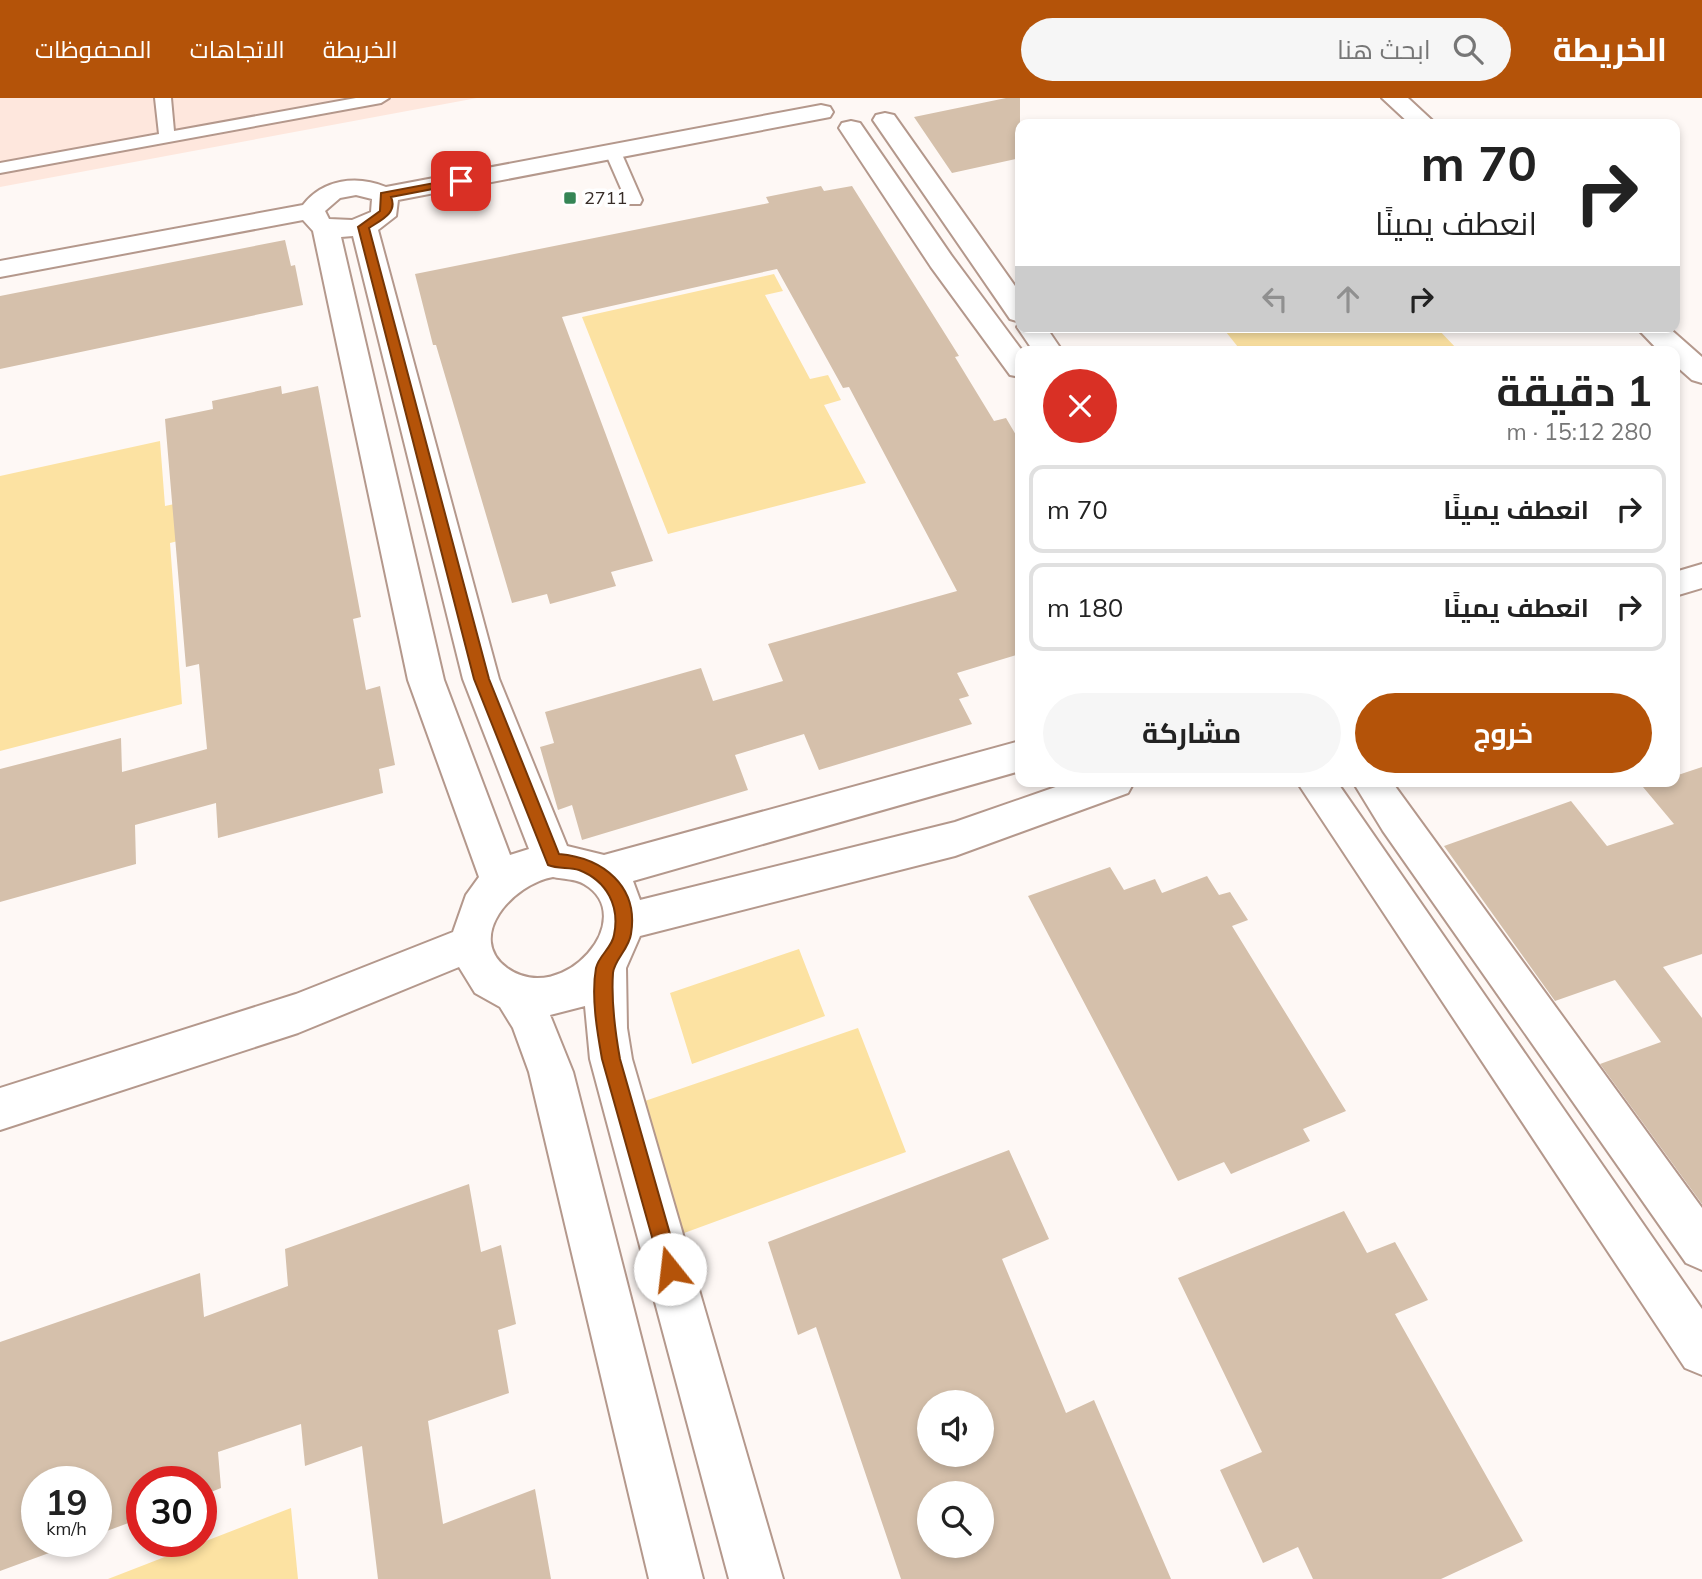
<!DOCTYPE html>
<html lang="ar">
<head>
<meta charset="utf-8">
<style>
	:root { --surface:#fff; --page:#f6f6f6; --text:#222; --muted:#767676; --line:#e0e0e0; --accent:#b45309 }
	body { margin:0; font-family:Mulish,Cairo,sans-serif; background:var(--page); color:var(--text); direction:rtl; height:100vh; display:flex; flex-direction:column; font-size:26px; white-space:nowrap }
	* { box-sizing:border-box; margin:0 }
	p { font-size:23px; color:var(--muted) }
	.icon { flex:none; width:38px; height:38px; fill:none; stroke:currentColor; stroke-width:2; stroke-linecap:round; stroke-linejoin:round }
	.map { position:relative; flex:1; overflow:hidden; direction:ltr }
	.drawer { position:absolute; left:1015px; top:248px; width:665px; height:441px; display:flex; flex-direction:column; background:var(--surface); border-radius:14px; box-shadow:0 4px 10px #0003; direction:rtl }
	.drawer>* { flex:none }
	.top-card { position:absolute; left:1015px; top:21px; width:665px; height:214px; border-radius:14px; box-shadow:0 4px 10px #0003; direction:rtl; background:#fff; color:var(--text); overflow:hidden }
	.tools { position:absolute; left:917px; top:1292px; display:grid; gap:14px }
	.tools a { display:grid; place-items:center; width:77px; height:77px; border-radius:50%; background:var(--surface); box-shadow:0 4px 10px #0003; font-size:35px }
	.speed { position:absolute; left:21px; top:1368px; display:flex; gap:14px; font-size:35px; font-weight:700; text-align:center }
	.speed>* { display:grid; place-content:center; width:91px; height:91px; border-radius:50%; background:var(--surface); box-shadow:0 4px 10px #0003; line-height:1 }
	.speed small { font-size:18px; font-weight:400 }
	.speed .limit { border:10px solid #d22; background:#fff; color:#111 }
	.pin { position:absolute; display:grid; place-items:center; width:60px; height:60px; color:#fff; margin:-30px; border-radius:14px; box-shadow:0 4px 10px #0006 }
	.me { position:absolute; width:77px; margin:-38px; rotate:344deg; stroke-linejoin:round; filter:drop-shadow(0 0 5px #0008) }
	.turn { display:flex; align-items:center; gap:24px; height:147px; padding:0 28px; font-size:32px }
	.turn .icon { width:91px; height:91px; stroke-width:2.5 }
	.turn b { display:block; font-size:49px; line-height:60px }
	.lanes { display:flex; align-items:center; height:66px; padding:0 28px; background:#0003; justify-content:center; gap:35px; direction:ltr }
	.lanes .off { opacity:.35 }
	.round { display:grid; place-items:center; flex:none; width:74px; height:74px; border-radius:37px; background:var(--page) }
	.head { display:flex; align-items:center; justify-content:space-between; height:119px; padding:0 28px }
	h1 { font-size:42px; font-weight:700; line-height:52px }
	.button { display:flex; gap:14px; margin-top:auto; padding:14px 28px }
	.button a { flex:1; height:80px; border-radius:42px; background:var(--accent); color:#fff; font-size:28px; font-weight:700; line-height:80px; text-align:center }
	.button a+a { background:var(--page); color:var(--text) }
	ul { padding:0; list-style:none }
	li { display:flex; align-items:center; gap:21px; height:88px; margin:0 14px 10px; padding:0 14px; border:4px solid var(--line); border-radius:14px }
	li div { flex:1 }
	li b { display:block; font-size:26px }
	li em { font-style:normal }
	header { display:flex; align-items:center; gap:42px; box-sizing:border-box; height:98px; padding:0 35px; background:var(--accent); color:#fff }
	header strong { font-size:33px }
	nav { display:flex; gap:38px; margin-inline-start:auto; font-size:24px }
	.search { width:490px; height:63px; background:var(--page); display:flex; align-items:center; gap:18px; box-sizing:border-box; padding:0 24px; border-radius:38px; color:var(--muted); font-size:26px }
	.map>svg:first-child { display:block }
	.built { fill:#fee7dd }
	.green { fill:#fce2a2 }
	.building { fill:#d5c0ab; fill-rule:evenodd }
	.lines { fill:none; stroke-linecap:round; stroke-linejoin:round }
	.lane-casing { stroke:#b4988c; stroke-width:4 }
	.street-casing { stroke:#b4988c; stroke-width:4 }
	.lane { fill:#fff; fill-rule:evenodd }
	.street { fill:#fff; fill-rule:evenodd }
	.route { fill:#b45309; stroke:#753606; stroke-width:2 }
	.poi-dot { fill:#358555; stroke:#fff; stroke-width:2.5 }
	.labels { text-anchor:middle; stroke-width:7; stroke-linejoin:round; paint-order:stroke }
	.far-poi-label { font-size:18px; fill:#372c27; stroke:#fff; text-anchor:start }
</style>
</head>
<body>
<header>
<strong>الخريطة</strong>
<div class="search"><svg class="icon" aria-label="search" viewBox="0 0 24 24"><circle cx="10" cy="10" r="6"/><path d="M15 15l6 6"/></svg>ابحث هنا</div>
<nav><a>الخريطة</a><a>الاتجاهات</a><a>المحفوظات</a></nav>
</header>
<div class="map">
<svg width="1702" height="1481" viewBox="0 0 1702 1481">
	<rect width="100%" height="100%" fill="#fef8f5"/>
	<path class="built" d="M0,0H477L0,89Z"/>
	<path class="green" d="M774,176L783,193L765,197L810,281L828,277L841,302L824,307L866,385L668,436L582,219Z
		M1222,229H1436L1458,252L1242,254Z
		M160,343L165,408L203,400L206,436L170,445L182,606L0,653V378Z
		M799,851L825,918L692,966L670,895Z
		M858,930L906,1054L676,1138L639,1005Z
		M291,1410L298,1481H108Z"/>
	<path class="building" d="M1006,0H1020V60L952,75L914,19Z
		M821,88L824,93L852,88L959,258L955,259L994,323L1006,320L1020,344V556L957,575L969,598L959,601L972,626L819,672L804,636L735,657L748,692L582,742L572,707L558,712L540,649L554,645L545,614L701,570L713,603L783,583L768,546L957,493L849,289L843,290L777,171L562,219L653,463L611,474L616,488L550,506L547,496L512,505L436,247H433L415,176L769,105L766,99Z
		M285,142L291,168L295,167L303,207L0,271V198Z
		M281,288L282,296L318,288L361,519L353,521L366,592L380,588L395,667L379,671L383,695L218,740L216,705L135,727L136,766L0,804V671L121,640L122,674L207,651L199,566L186,569L165,321L213,311L212,303Z
		M1702,669V856L1663,869L1702,920V1106L1600,966L1661,944L1615,882L1555,903L1444,748L1571,703L1607,748L1674,726L1643,689L1658,684H1675V678Z
		M1110,769L1124,792L1155,781L1162,795L1207,778L1219,797L1230,794L1248,822L1232,828L1346,1013L1303,1031L1310,1043L1231,1076L1224,1064L1178,1083L1028,798Z
		M1009,1052L1049,1141L1002,1161L1066,1315L1094,1302L1171,1481H901L816,1229L798,1237L768,1144ZM929,1304H982V1356H929ZM929,1395H982V1447H929Z
		M469,1086L481,1154L501,1147L516,1226L498,1232L509,1295L428,1323L443,1426L535,1391L551,1481H378L362,1348L305,1368L301,1326L218,1354L221,1390L201,1398V1384H142V1420L96,1437V1384H37V1444H79L0,1473V1244L200,1175L204,1219L288,1188L285,1151Z
		M1344,1113L1367,1155L1395,1144L1428,1202L1395,1216L1523,1443L1441,1481H1313L1298,1449L1263,1465L1220,1372L1262,1354L1178,1180Z"/>
	<g class="lines">
		<defs>
			<path id="lane" d="M155,0H171L174,33L356,0H389L381,5L0,75V65L159,36Z
				M613,49L621,54L642,102L640,106H628L626,102L605,54Z"/>
			<path id="street" d="M1382,0H1408L1436,26H1410Z
				M821,7L830,9L833,14L830,19L398,102L396,118L378,132L499,581L567,748L604,757L1020,643V673L633,783L640,802L955,724L1070,684H1134L1128,695L955,758L640,838L626,870L627,930L632,961L783,1481H729L590,961L585,908L550,917L573,974L703,1481H649L529,974L513,930L500,909L475,895L459,869L298,935L0,1032V990L296,896L453,834L466,797L479,779L408,582L313,133L303,122L0,179V163L303,107C323,81 357,77 386,89ZM356,97L372,101L371,114L352,122L329,121L325,113L340,100ZM353,138L463,581L529,751L510,757L444,582L341,139ZM553,779C562,781 576,781 584,786C641,819 563,910 507,870C465,839 513,786 553,779Z
				M885,15L894,17L1020,195V229H1046L1063,254H1034L1017,229L1020,224L1010,221L873,22L876,17Z
				M851,23L860,25L951,157L1023,254H1020V279L1010,277L931,169L839,30L842,25Z
				M1636,229H1668L1702,259V285L1692,282L1675,267V254H1660Z
				M1702,466V490L1675,498V474Z
				M1297,684H1337L1702,1211V1277L1685,1270Z
				M1353,684H1392L1702,1110V1172L1686,1165L1383,733Z"/>
		</defs>
		<use href="#lane" class="lane-casing"/>
		<use href="#street" class="street-casing"/>
		<use href="#lane" class="lane"/>
		<use href="#street" class="street"/>
	</g>
	<path class="route" d="M461,80L466,83L464,85L391,99C398,115 381,122 369,130L489,581L559,756C603,760 639,788 631,836C629,851 614,862 613,875C611,904 615,933 620,961L680,1171L677,1178L670,1181L664,1178L661,1171L602,961C597,933 591,898 596,870C599,857 612,850 614,837C620,808 607,783 579,772C569,769 558,771 548,767L474,581L358,129L380,113L381,95Z"/>
	<rect class="poi-dot" x="563" y="93" width="14" height="14" rx="3.5"/>
	<g class="labels">
		<g class="far-poi-label">
			<text x="584" y="106">2711</text>
		</g>
	</g>
</svg>
<div class="tools">
<a><svg class="icon" aria-label="sound" viewBox="0 0 24 24"><path d="M4 9h4l5-4v14l-5-4H4zM17 9q2 3 0 6"/></svg></a>
<a><svg class="icon" aria-label="search" viewBox="0 0 24 24"><circle cx="10" cy="10" r="6"/><path d="M15 15l6 6"/></svg></a>
</div>
<div class="speed"><div>19<small>km/h</small></div><div class="limit">30</div></div>
<div class="pin" style="left:461px;top:83px;background:#d93025"><svg class="icon" aria-label="arrive" viewBox="0 0 24 24"><path d="M6 21V4h12l-3 4 3 4H6"/></svg></div>
<svg class="me" style="left:670px;top:1171px" viewBox="-20 -20 40 40"><circle r="19" fill="#fff"/><path d="M0-13L10 11 0 6-10 11z" fill="#b45309"/></svg>
<div class="top-card">
<div class="turn"><svg class="icon" aria-label="right" viewBox="0 0 24 24"><path d="M7 20v-9h11M14 6l5 5-5 5"/></svg><div><b>70 m</b>انعطف يمينًا</div></div>
<div class="lanes"><svg class="icon off" aria-label="left" viewBox="0 0 24 24"><path d="M17 20v-9H6M10 6l-5 5 5 5"/></svg><svg class="icon off" aria-label="ahead" viewBox="0 0 24 24"><path d="M12 20V5M6 11l6-6 6 6"/></svg><svg class="icon" aria-label="right" viewBox="0 0 24 24"><path d="M7 20v-9h11M14 6l5 5-5 5"/></svg></div>
</div>
<section class="drawer">
<div class="head"><div><h1>1 دقيقة</h1><p>280 m · 15:12</p></div><a class="round" style="background:#d93025;color:#fff"><svg class="icon" aria-label="close" viewBox="0 0 24 24"><path d="M6 6l12 12M18 6L6 18"/></svg></a></div>
<ul>
<li><svg class="icon" aria-label="right" viewBox="0 0 24 24"><path d="M7 20v-9h11M14 6l5 5-5 5"/></svg><div><b>انعطف يمينًا</b></div><em>70 m</em></li>
<li><svg class="icon" aria-label="right" viewBox="0 0 24 24"><path d="M7 20v-9h11M14 6l5 5-5 5"/></svg><div><b>انعطف يمينًا</b></div><em>180 m</em></li>
</ul>
<div class="button"><a>خروج</a><a>مشاركة</a></div>
</section>
</div>
</body>
</html>
